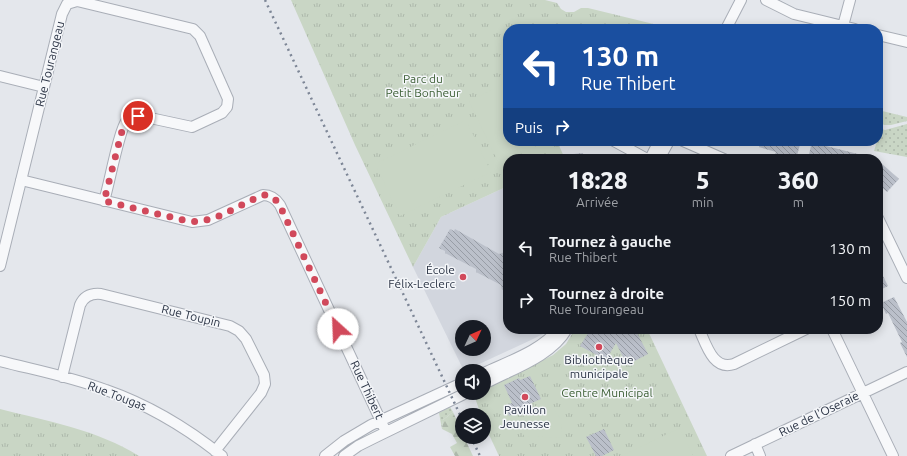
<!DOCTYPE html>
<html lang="fr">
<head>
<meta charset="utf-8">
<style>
	:root { --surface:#171b24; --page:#20242c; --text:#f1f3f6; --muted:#9ea1a6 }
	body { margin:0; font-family:Ubuntu,sans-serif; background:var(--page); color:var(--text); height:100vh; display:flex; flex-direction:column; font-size:15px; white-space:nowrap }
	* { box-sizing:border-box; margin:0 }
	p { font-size:13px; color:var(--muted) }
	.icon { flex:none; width:22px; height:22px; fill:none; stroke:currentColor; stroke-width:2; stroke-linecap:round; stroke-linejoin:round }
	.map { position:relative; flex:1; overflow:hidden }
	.sheet { position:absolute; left:503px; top:154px; width:380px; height:180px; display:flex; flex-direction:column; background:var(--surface); border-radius:16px; box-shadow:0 2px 10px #0003 }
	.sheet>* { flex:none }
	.banner { position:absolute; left:503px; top:24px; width:380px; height:122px; border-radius:16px; box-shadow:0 2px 10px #0003; background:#1a4fa0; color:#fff; overflow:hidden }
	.needle { width:26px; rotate:46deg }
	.fabs { position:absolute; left:455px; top:320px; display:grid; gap:8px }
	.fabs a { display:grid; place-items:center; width:36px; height:36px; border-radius:50%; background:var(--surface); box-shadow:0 2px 10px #0003; font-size:20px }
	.pin { position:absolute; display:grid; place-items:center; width:34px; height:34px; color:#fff; margin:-17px; border:2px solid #fff; border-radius:50%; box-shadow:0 1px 4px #0007 }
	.me { position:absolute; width:44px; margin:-22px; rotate:335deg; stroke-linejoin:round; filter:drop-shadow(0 0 3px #0008) }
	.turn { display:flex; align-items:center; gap:14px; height:84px; padding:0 12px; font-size:18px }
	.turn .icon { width:52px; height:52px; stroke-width:2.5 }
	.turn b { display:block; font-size:28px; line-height:34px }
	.then { display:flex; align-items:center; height:38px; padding:0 12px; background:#0003; gap:8px; font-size:15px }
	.eta { display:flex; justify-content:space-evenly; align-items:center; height:68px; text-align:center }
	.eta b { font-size:24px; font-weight:800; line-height:28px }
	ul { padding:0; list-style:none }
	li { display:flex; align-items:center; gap:12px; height:52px; padding:0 12px }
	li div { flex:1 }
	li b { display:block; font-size:15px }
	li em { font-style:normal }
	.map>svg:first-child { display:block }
	.built { fill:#d2d6de; fill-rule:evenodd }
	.grass { fill:url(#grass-dots) }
	.forest { fill:url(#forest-firs) }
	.park { fill:url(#park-tufts) }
	.pitch { fill:#c9d6c5 }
	.building { fill:url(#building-back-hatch) }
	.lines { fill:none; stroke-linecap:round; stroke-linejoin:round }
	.minor-casing { stroke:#a9aeb7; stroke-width:12 }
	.minor { stroke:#f7f8fa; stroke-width:10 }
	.rail { stroke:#7d8696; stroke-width:2.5; stroke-dasharray:2 4; stroke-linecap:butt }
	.route { stroke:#d1495b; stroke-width:7; stroke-dasharray:0 12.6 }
	.poi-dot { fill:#d1495b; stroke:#f4f6f9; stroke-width:1.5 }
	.labels { text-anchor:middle; stroke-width:3; stroke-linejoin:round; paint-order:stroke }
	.street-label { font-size:12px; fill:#2b3445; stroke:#f4f6f9 }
	.park-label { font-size:12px; fill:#3f6138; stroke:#f4f6f9 }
	.poi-label { font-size:12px; fill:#2b3445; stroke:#f4f6f9 }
</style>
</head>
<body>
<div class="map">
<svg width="907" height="456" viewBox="0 0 907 456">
	<defs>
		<pattern id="grass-dots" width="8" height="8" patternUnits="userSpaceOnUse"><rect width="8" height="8" fill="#c9d6c5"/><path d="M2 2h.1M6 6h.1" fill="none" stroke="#adb8ab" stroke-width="1.8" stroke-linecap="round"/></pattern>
		<pattern id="forest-firs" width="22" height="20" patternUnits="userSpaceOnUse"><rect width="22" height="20" fill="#c9d6c5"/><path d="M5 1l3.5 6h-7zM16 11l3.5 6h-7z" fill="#adb8ab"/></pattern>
		<pattern id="park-tufts" width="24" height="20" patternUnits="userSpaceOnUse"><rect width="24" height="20" fill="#c9d6c5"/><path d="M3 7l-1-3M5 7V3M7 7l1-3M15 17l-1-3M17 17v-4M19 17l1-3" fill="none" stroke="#adb8ab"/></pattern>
		<pattern id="building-back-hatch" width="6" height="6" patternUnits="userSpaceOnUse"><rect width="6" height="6" fill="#bbc0ca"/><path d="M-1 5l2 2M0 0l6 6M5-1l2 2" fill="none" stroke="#989da6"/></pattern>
	</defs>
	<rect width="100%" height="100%" fill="#e4e7ec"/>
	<path class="built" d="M508,186V329H547L543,334L531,340L464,371L413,267L441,217ZM462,327H484V349H462Z"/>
	<path class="grass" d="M878,110L907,117V121L891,125H884L878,120Z
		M907,124V157L874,151L877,141H878L879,129H878V125L882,129L885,130Z
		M450,407L453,412L443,420L442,429L439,413Z"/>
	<path class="forest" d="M453,412L462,432V437H464L473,456H455L450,447L457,443L452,434L442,429L443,420Z"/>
	<path class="park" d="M291,0H545L557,3L561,9L566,12H574L581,8H588L674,29H508V141H557L565,159H508V186L441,217L413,267L355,145Z
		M575,329H647L707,456H499L484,424V415H481L474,395L478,393H484V390L553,355L566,344Z
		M0,409C47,421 98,430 139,456H0Z"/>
	<path class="pitch" d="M508,82V141H540L541,144L499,164L469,101Z
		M466,120L491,172L400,216L375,164Z
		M552,405L557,415L561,418L562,438L524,436L521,430V421Z
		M680,428L693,456H621Z"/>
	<path class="building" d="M760,141H801L796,159L775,154L776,152L759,147Z
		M812,141L827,143L826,146L870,157V159H808Z
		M583,153L584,159H564V155Z
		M881,163L899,179L887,192L878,184V166Z
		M450,229L454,231L455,229L499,254L508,251V288L502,290L501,285L476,272V269L445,253V251L439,248Z
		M878,266L888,286L878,291Z
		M894,297L907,322V357L900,343L902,342L888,313L886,314L881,303Z
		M593,329H635L648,354L627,365L616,343L606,360L580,346L590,330L592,331Z
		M530,376L541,399L525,406L526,408L509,416L505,406L512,403L504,385L519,378L520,380Z
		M604,429L614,450L602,456H596L586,437Z"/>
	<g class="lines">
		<defs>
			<path id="minor" d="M766,0L794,14L855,29
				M843,26L850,0
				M726,29L741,0
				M878,35L907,42
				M0,76L44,87
				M614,141L647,159
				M683,141L724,159
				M650,159L659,141
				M659,159L669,141
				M21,180L192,222L208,220L263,195C271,195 276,199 280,205L386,432
				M878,218L907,278
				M0,266L62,14L67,4L77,1L193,29L200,36L228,99L227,107L222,113L192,127L141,116C136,115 131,116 127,120C119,129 109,186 104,201
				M699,329C706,344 713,371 734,364L806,329
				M832,329L893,456
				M0,361C35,370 72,377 106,390C149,405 187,428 222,456
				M484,373C507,362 543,350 558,329
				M62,377L80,305C84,296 91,293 101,294L230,326L239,331L246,339L264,375L265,384L261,393L215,451
				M484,384C512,369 551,357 567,329
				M755,444L760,456
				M325,456L344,441L371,425L462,383
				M344,456L358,446L374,438L466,393
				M731,456L907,372"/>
		</defs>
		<use href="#minor" class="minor-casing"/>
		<use href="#minor" class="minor"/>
		<path class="rail" d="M265,0L462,419
			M471,437L480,456"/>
	</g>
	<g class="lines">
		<path class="route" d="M138,116L130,118L123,127L104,201L187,221C214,225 238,204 264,195C271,195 276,199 280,206L338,329"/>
	</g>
	<g class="poi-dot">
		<circle cx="463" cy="277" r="4"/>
		<circle cx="599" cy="347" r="4"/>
		<circle cx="525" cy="397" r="4"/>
	</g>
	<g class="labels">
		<g class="street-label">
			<text transform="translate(50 64) rotate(-76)" y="4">Rue Tourangeau</text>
			<text transform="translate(191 316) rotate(14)" y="4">Rue Toupin</text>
			<text transform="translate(367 390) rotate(65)" y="4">Rue Thibert</text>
			<text transform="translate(117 396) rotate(21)" y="4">Rue Tougas</text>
			<text transform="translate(819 414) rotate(-26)" y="4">Rue de l'Oseraie</text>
		</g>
		<g class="park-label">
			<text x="423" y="83">Parc du<tspan x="423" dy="14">Petit Bonheur</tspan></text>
			<text x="607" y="397">Centre Municipal</text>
		</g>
		<g class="poi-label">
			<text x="455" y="274" text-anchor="end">École<tspan x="455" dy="14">Félix-Leclerc</tspan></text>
			<text x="599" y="364">Bibliothèque<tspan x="599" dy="14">municipale</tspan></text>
			<text x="525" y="414">Pavillon<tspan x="525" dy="14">Jeunesse</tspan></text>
		</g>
	</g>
</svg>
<div class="fabs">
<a><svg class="needle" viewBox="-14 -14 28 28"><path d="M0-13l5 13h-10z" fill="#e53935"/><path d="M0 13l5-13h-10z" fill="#9ea1a6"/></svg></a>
<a><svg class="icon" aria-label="sound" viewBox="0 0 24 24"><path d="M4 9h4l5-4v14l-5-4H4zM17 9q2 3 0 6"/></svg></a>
<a><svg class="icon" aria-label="layers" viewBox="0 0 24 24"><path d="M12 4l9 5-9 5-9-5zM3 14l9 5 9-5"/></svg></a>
</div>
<div class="pin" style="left:138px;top:116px;background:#d93025"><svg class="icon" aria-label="arrive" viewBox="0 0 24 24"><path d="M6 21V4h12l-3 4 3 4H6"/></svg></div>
<svg class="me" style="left:338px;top:329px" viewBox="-20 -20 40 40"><circle r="19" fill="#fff"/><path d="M0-13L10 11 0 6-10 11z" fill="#d1495b"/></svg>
<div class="banner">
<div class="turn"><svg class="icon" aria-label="left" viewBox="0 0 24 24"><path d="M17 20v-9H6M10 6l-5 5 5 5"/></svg><div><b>130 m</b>Rue Thibert</div></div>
<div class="then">Puis<svg class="icon" aria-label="right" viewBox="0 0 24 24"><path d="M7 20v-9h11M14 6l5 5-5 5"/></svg></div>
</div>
<section class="sheet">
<div class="eta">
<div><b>18:28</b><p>Arrivée</p></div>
<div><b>5</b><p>min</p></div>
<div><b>360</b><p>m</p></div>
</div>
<ul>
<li><svg class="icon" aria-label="left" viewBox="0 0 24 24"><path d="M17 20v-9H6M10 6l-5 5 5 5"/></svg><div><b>Tournez à gauche</b><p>Rue Thibert</p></div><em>130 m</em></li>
<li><svg class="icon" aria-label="right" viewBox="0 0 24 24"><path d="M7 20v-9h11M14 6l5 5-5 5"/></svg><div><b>Tournez à droite</b><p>Rue Tourangeau</p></div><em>150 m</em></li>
</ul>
</section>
</div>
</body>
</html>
